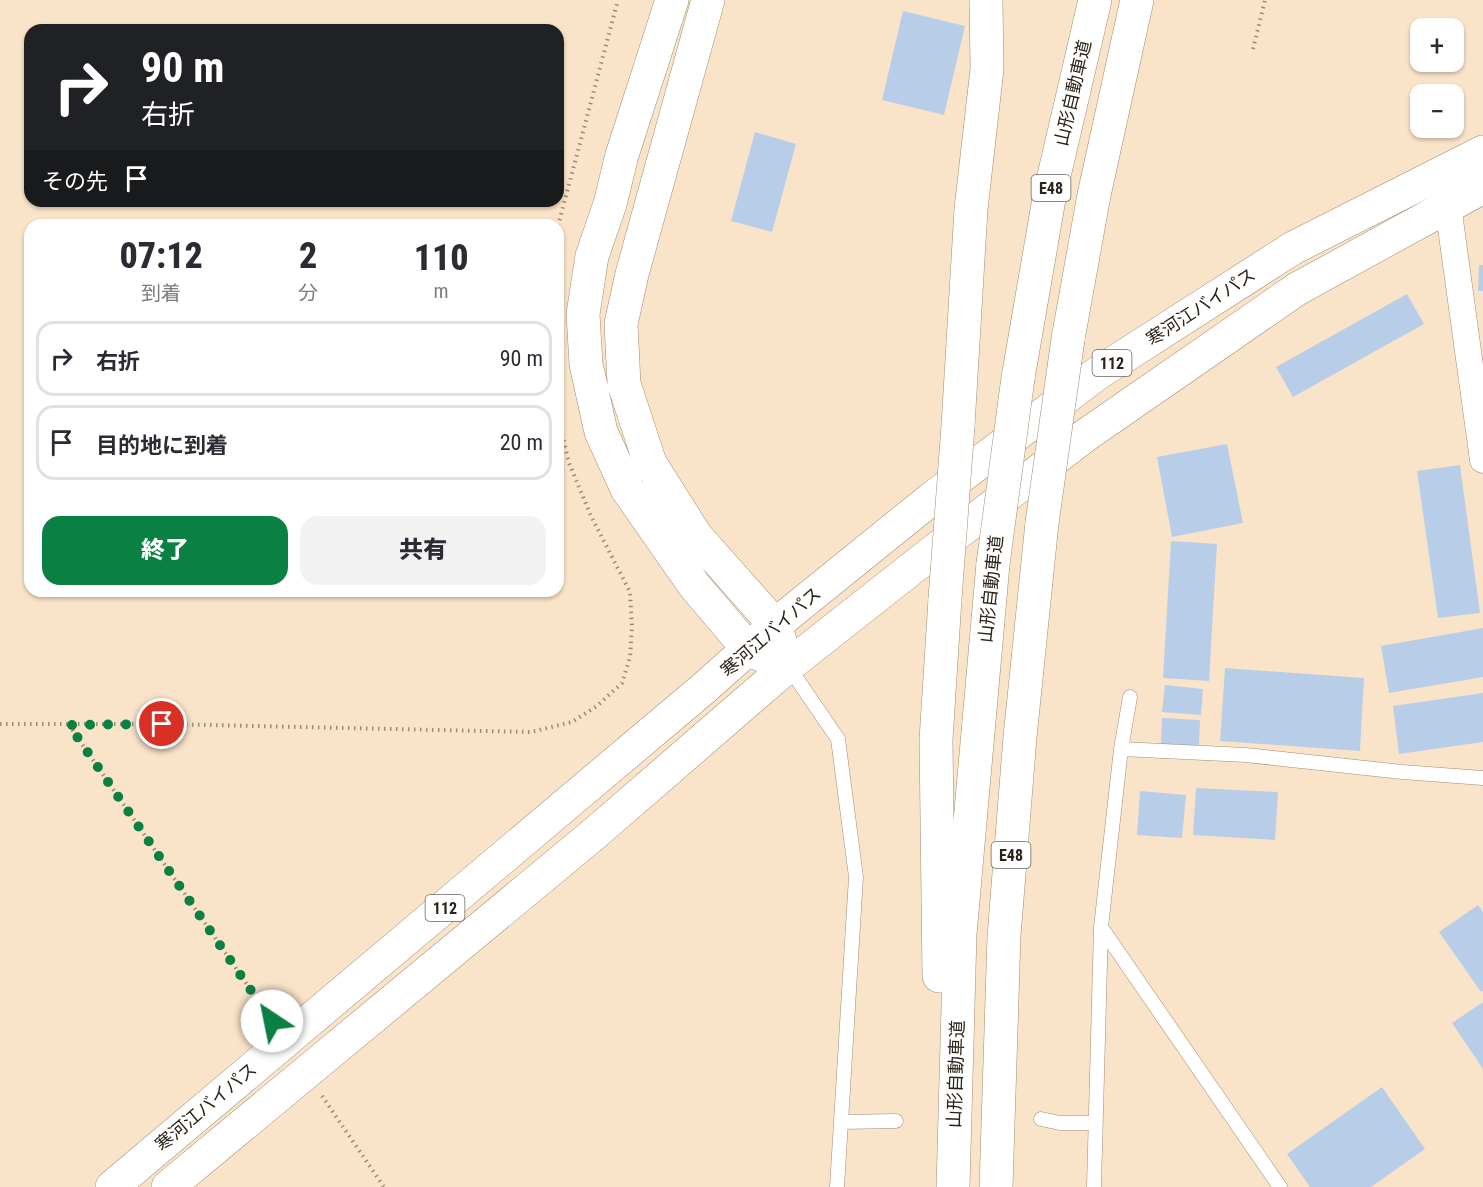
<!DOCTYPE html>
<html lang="ja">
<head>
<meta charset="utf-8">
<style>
	:root { --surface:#fff; --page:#f2f2f3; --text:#2b2b33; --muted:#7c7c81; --line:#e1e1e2; --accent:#0b8043 }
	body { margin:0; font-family:"Roboto Condensed","Noto Sans JP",sans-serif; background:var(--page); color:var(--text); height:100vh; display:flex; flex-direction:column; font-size:22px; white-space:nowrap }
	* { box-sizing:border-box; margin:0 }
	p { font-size:20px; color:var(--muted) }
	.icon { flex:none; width:33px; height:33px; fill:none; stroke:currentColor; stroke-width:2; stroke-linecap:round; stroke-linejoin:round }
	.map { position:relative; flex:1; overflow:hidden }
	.details { position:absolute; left:24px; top:219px; width:540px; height:378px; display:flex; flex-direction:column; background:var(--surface); border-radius:18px; box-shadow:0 2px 4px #0004 }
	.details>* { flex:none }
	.top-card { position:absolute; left:24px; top:24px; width:540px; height:183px; border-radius:18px; box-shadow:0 2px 4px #0004; background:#202124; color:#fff; overflow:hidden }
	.tools { position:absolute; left:1410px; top:18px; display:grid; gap:12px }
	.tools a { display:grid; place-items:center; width:54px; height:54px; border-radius:12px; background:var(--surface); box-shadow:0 2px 4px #0004; font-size:30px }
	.pin { position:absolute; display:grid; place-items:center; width:51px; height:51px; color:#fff; margin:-26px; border:3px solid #fff; border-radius:50%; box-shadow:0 2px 6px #0007 }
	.me { position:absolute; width:66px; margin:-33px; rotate:326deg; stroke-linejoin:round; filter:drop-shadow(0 0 4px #0008) }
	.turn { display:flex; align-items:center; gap:21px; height:126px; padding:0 18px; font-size:27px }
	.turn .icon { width:78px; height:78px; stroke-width:2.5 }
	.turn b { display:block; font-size:42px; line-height:51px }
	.then { display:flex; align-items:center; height:57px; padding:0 18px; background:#0003; gap:12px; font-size:22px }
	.eta { display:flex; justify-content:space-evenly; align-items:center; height:102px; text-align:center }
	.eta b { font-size:36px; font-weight:800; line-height:42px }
	.primary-button { display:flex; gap:12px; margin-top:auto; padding:12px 18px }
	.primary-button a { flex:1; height:69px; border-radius:18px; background:var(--accent); color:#fff; font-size:24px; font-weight:800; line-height:69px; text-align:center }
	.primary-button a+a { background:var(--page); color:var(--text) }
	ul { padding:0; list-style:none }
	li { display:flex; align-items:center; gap:18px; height:75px; margin:0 12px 9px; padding:0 6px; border:3px solid var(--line); border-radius:18px }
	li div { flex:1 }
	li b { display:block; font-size:22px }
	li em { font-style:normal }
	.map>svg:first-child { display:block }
	.building { fill:#b8cee8 }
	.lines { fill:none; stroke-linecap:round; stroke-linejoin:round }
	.lane-casing { stroke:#a18d73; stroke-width:15 }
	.street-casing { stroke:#a18d73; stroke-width:27 }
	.highway-casing { stroke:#a18d73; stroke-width:34 }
	.path { stroke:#9b8b78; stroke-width:4; stroke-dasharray:1.5 4.5; stroke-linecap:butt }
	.lane { stroke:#fff; stroke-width:14 }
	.street { stroke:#fff; stroke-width:26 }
	.highway { stroke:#fff; stroke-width:33 }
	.highway-bridge-casing { stroke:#a18d73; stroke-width:34; stroke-linecap:butt }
	.highway-bridge { stroke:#fff; stroke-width:33 }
	.route { stroke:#0b8043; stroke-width:10; stroke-dasharray:0 18 }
	.labels { text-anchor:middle; stroke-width:6; stroke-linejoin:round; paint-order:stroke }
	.shield { fill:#fff; stroke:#6b655d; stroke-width:1.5 }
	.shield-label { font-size:16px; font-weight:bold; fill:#2b2318 }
	.street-label { font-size:18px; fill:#2b2318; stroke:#fff }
</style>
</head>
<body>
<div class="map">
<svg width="1483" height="1187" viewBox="0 0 1483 1187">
	<rect width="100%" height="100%" fill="#fae4c9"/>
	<path class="building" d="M903,11L965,26L944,115L882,100Z
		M755,132L796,144L772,232L731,221Z
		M1479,265H1483V291H1478Z
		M1407,294L1424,324L1293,397L1276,367Z
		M1227,444L1243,523L1172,537L1157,457Z
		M1460,465L1480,613L1438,618L1417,471Z
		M1171,541L1217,544L1209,681L1163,678Z
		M1483,628V677L1389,693L1381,646Z
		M1225,668L1364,678L1360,751L1220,741Z
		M1165,685L1203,689L1201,715L1162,712Z
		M1483,693V742L1399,754L1393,706Z
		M1162,718L1200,720L1199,746L1161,744Z
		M1196,788L1278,792L1275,840L1193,835Z
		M1140,791L1186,795L1182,838L1137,835Z
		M1478,905L1483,912V991L1481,992L1439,932Z
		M1483,1002V1069L1452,1023Z
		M1382,1087L1425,1149L1371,1187H1310L1287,1154Z"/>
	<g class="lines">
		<defs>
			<path id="lane" d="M788,666L838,739L856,877L837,1187
				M1121,749L1246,755L1402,772L1483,778
				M1101,927L1280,1187
				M1041,1119L1060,1123H1095
				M842,1122L896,1121
				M1094,1187L1101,927L1121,749L1130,697"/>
			<path id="street" d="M1448,206L1483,460"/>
			<path id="highway" d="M672,0L622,155L610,204L592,256L583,314L586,364L601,432L627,489L694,585L749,650L788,666L775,625L696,536L650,463L624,384L621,324L632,274L708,0
				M1068,339L1094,195L1137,0
				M1018,378L1050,193L1095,0
				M958,426L971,209L987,69L986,0
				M939,976L936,740L945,599
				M112,1187L703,689L775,625L931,499L1098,373L1293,248L1483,152
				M168,1187L594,834L788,666L930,554L1086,435L1297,289L1483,187
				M953,1187L960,934L993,564
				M996,1187L1004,936L1020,737L1042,523"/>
		</defs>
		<use href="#lane" class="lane-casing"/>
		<use href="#street" class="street-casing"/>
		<use href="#highway" class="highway-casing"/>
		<path class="path" d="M1253,49L1265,0
			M558,226L618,0
			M0,724H162L531,732L572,722L597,706L622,683L630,657L632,627L630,592L591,516L569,463L558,417
			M69,725L270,1018
			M322,1096L384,1187"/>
		<use href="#lane" class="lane"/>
		<use href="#street" class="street"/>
		<use href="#highway" class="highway"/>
		<defs>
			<path id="highway-bridge" d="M1042,523L1068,339
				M993,564L1018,378
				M945,599L958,426"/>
		</defs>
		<use href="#highway-bridge" class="highway-bridge-casing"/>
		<use href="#highway-bridge" class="highway-bridge"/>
	</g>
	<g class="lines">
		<path class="route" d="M162,724L69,725L272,1021"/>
	</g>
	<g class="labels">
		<g class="shield">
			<rect x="1031.5" y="175" width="39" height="26" rx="4.5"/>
			<rect x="1092.5" y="350" width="39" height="26" rx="4.5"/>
			<rect x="991.5" y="842" width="39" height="26" rx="4.5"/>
			<rect x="425.5" y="895" width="39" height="26" rx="4.5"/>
		</g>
		<g class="shield-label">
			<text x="1051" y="194">E48</text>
			<text x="1112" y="369">112</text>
			<text x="1011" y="861">E48</text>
			<text x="445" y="914">112</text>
		</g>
		<g class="street-label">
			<text transform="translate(1073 93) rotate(-77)" y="6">山形自動車道</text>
			<text transform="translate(1201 307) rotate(-33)" y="6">寒河江バイパス</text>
			<text transform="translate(991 589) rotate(-84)" y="6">山形自動車道</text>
			<text transform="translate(771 632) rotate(-41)" y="6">寒河江バイパス</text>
			<text transform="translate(956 1074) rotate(-88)" y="6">山形自動車道</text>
			<text transform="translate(206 1107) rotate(-40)" y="6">寒河江バイパス</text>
		</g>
	</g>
</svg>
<div class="tools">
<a>+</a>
<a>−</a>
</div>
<div class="pin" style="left:162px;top:724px;background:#d93025"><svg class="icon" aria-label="arrive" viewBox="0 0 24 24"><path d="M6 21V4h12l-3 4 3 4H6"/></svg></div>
<svg class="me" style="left:272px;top:1021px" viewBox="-20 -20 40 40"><circle r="19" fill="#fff"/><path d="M0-13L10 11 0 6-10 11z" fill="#0b8043"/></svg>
<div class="top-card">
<div class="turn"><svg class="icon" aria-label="right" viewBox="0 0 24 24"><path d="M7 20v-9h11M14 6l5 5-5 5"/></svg><div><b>90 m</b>右折</div></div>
<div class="then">その先<svg class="icon" aria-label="arrive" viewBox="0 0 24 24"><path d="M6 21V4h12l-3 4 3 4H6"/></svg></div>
</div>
<section class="details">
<div class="eta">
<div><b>07:12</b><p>到着</p></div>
<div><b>2</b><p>分</p></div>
<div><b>110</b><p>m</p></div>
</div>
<ul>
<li><svg class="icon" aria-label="right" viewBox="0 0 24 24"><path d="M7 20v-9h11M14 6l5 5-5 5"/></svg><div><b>右折</b></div><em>90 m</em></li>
<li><svg class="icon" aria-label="arrive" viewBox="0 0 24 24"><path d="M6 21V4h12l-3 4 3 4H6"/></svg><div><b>目的地に到着</b></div><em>20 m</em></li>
</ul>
<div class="primary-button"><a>終了</a><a>共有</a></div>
</section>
</div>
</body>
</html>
